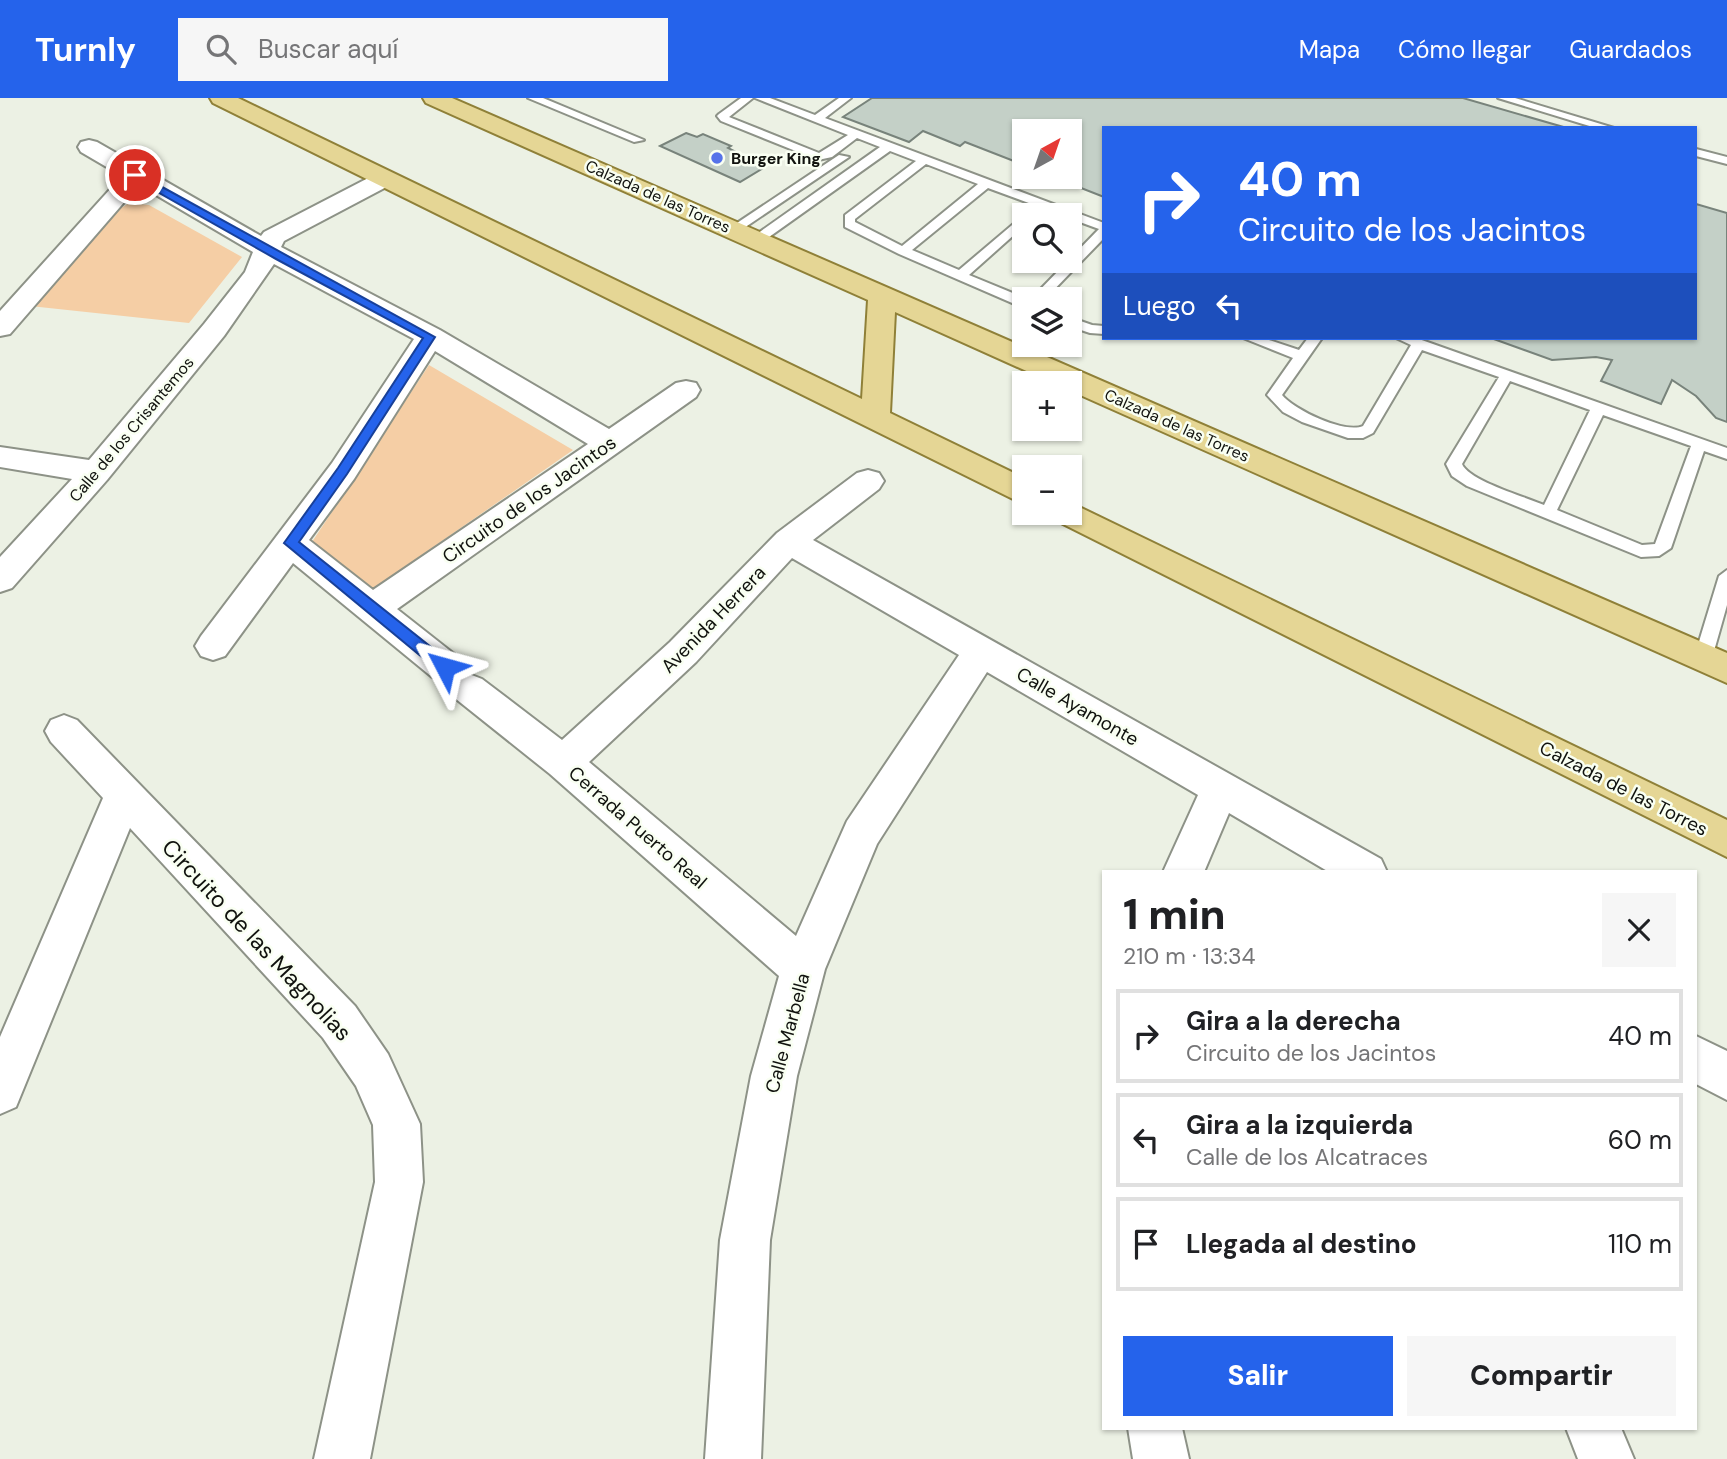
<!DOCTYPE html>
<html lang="es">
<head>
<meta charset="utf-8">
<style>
	:root { --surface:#fff; --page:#f6f6f6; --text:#202124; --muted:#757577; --line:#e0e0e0; --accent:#2563eb }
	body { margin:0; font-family:"DM Sans",sans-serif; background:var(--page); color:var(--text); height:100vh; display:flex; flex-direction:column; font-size:26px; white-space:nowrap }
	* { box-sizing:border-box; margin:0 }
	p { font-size:23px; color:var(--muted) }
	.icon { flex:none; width:38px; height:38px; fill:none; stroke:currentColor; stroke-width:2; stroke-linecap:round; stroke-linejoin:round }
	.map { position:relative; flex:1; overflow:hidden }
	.side { position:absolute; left:1102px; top:772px; width:595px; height:560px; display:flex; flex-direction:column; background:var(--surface); border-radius:0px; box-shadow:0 2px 5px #0004 }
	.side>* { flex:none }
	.banner { position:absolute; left:1102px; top:28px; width:595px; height:214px; border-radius:0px; box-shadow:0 2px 5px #0004; background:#2563eb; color:#fff; overflow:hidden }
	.needle { width:46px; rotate:40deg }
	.tools { position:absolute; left:1012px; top:21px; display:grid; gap:14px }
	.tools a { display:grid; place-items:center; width:70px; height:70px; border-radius:0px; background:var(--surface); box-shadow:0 2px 5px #0004; font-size:35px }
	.pin { position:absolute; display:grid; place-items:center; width:60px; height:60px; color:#fff; margin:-30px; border:4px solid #fff; border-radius:50%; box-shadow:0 2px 7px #0007 }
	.me { position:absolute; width:77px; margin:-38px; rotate:309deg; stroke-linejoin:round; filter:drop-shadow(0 0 5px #0008) }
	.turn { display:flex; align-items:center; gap:24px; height:147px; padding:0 21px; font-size:32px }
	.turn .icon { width:91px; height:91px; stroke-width:2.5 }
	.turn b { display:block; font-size:49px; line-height:60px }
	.then { display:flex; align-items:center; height:66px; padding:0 21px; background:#0003; gap:14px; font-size:26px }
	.round { display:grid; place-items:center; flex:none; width:74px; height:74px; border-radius:0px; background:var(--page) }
	.overview { display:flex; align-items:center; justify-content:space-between; height:119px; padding:0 21px }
	h1 { font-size:42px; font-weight:800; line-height:52px }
	.cta { display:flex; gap:14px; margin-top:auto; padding:14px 21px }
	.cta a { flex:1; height:80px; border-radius:0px; background:var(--accent); color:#fff; font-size:28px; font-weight:800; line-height:80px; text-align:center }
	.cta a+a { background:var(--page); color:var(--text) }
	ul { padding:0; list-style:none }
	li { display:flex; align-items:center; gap:21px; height:94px; margin:0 14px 10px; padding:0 7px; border:4px solid var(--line); border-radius:0px }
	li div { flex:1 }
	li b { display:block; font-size:26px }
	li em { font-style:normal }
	header { display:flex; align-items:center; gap:42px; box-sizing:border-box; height:98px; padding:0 35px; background:var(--accent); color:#fff }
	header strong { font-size:33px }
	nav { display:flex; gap:38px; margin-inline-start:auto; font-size:24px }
	.search { width:490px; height:63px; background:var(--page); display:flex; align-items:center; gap:18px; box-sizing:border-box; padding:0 24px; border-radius:0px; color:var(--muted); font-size:26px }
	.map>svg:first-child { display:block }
	.green { fill:#f5cea5 }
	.building { fill:#c4d0c7; stroke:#78837b; stroke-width:2 }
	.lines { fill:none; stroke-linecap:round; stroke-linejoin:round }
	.lane-casing { stroke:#8d9287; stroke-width:4 }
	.street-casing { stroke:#8d9287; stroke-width:4 }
	.primary-casing { stroke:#8f8038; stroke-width:4 }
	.lane { fill:#fff; fill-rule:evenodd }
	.street { fill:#fff; fill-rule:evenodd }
	.primary { fill:#e5d695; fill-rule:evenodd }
	.route { fill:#2563eb; stroke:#184099; stroke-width:2 }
	.poi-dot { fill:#5673e9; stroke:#f9fff2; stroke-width:2.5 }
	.labels { text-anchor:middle; stroke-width:5; stroke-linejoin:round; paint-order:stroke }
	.far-poi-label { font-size:16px; font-weight:bold; fill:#10120e; stroke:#f9fff2; text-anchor:start }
	.far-street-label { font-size:16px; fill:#10120e; stroke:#f9fff2 }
	.street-label { font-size:19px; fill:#10120e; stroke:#f9fff2 }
	.near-street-label { font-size:23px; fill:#10120e; stroke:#f9fff2 }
</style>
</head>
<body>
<header>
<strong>Turnly</strong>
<div class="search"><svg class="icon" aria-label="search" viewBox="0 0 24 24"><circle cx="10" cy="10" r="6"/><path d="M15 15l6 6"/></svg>Buscar aquí</div>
<nav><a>Mapa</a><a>Cómo llegar</a><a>Guardados</a></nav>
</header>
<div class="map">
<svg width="1727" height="1361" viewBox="0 0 1727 1361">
	<rect width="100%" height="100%" fill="#ecf1e4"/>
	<path class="green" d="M129,105L149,107L242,159L189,225L30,208L118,112Z
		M429,267L573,352L370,493L308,450Z"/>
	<path class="building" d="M872,0H1463L1567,30H1104V99L1053,79H1069V33H1024V67L965,44L960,48L923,33L909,44L843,19Z
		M686,35L697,39L703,36L731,48L728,50L765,69L740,84L660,48Z
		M1696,106L1727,115V324L1716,320L1696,298L1672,282L1661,306L1601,283L1612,262L1596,259L1552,262L1491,240H1696Z"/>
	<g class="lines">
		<defs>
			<path id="lane" d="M528,0H543L644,42L634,44Z
				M741,0H753L729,19L819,55L848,37L755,0H770L815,17L839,0H851L825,20L1104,125V140L1045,201H1031L1099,131L1069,120V117H1061L988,90L912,152L959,172L1024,117V128L969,177L1027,201H1024V209L1019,208L899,156L845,129V117L916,63L890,53L762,144H754V138L880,49L857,40L832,59L818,62L721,23L717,18L719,16ZM926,66L978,86L902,148L855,124V121Z
				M1498,0H1515L1614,30H1596Z
				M1696,51L1727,59V66L1696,58Z
				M839,57L849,59L738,134L734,135L728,131Z
				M1069,219L1092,227L1104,228V236L1090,235L1069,228Z
				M1243,240H1263L1299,252L1308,240H1322L1282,297C1294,312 1345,336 1363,328L1411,247L1396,240H1416L1727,350V361L1704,353L1671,450L1659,458L1641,459L1467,388L1452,378L1446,366L1499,279L1422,252L1373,335L1363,340H1348L1302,324L1283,314L1267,297L1293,260ZM1510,283L1590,312L1544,407C1526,399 1469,383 1462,366ZM1603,317L1691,348L1655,446L1642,447L1557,412Z
				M1727,472V507L1712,560L1709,565H1697L1694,560L1719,478Z"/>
			<path id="street" d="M89,42L97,44L261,138L264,134L376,76H392L396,81L392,86L284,143L281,149L440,232L609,331L676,285L686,283L696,285L700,292L696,299L397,511L458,559L463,569L458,579L445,583L432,579L293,465L225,558L213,562L201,558L195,548L201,538L332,365L414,241L274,166L224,238L107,382L12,490L0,494V459L72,381L0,369V349L89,362L204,226L245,174L253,154L139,87L10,236L0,238V213L122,78L81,54L78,49L81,44ZM435,253L588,346L373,492L309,442L354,381Z
				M868,372L879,375L884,383L879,391L813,442L1381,761L1387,774H1329L1229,715L1204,774H1163L1198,697L987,574L877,746L825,871L797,978L770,1142L761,1361H705L720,1142L751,978L779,878L550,676L456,601L451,591L456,581L469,576L482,581L562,642L670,544L777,435L857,375ZM792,460L959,557L847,723L796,838L589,664L696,564Z
				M64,617L77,622L355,908L388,956L420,1026L423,1084L370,1361H314L375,1084L373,1027L356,988L323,940L130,730L16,1009L0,1016V939L103,700L51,644L45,633L51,622Z
				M1696,938L1727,953V1002L1696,986Z
				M1128,1330H1182L1189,1361H1133Z
				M1566,1330H1621L1634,1361H1578Z"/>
			<path id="primary" d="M210,0H238L862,301L868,202L426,5L423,0H452L1727,555V585L1069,292V285H1053L895,214L890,315L1024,380V404L1013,401L213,5Z
				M1069,404L1727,722V759L1057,423L1052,415H1069Z"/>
		</defs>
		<use href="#lane" class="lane-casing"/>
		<use href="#street" class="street-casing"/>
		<use href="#primary" class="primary-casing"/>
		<use href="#lane" class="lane"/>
		<use href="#street" class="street"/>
		<use href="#primary" class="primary"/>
	</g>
	<path class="route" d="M135,74L435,239L347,376L299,444L451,565L453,569L451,574H440L284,445L338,370L423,240L276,161L131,79L130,77Z"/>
	<circle class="poi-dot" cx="717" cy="60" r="7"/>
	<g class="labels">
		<g class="far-poi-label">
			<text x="731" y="66">Burger King</text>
		</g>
		<g class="far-street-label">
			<text transform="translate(658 98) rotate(24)" y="6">Calzada de las Torres</text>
			<text transform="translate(1177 327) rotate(24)" y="6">Calzada de las Torres</text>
			<text transform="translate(131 331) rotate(-50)" y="6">Calle de los Crisantemos</text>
		</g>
		<g class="street-label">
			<text transform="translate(529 401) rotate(-35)" y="7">Circuito de los Jacintos</text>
			<text transform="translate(713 521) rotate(-46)" y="7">Avenida Herrera</text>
			<text transform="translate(1078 608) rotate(30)" y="7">Calle Ayamonte</text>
			<text transform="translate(1624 690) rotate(27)" y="7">Calzada de las Torres</text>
			<text transform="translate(638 729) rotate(41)" y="7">Cerrada Puerto Real</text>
			<text transform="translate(787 935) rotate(-75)" y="7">Calle Marbella</text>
		</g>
		<g class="near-street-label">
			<text transform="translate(257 842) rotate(47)" y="8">Circuito de las Magnolias</text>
		</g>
	</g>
</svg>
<div class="tools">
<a><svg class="needle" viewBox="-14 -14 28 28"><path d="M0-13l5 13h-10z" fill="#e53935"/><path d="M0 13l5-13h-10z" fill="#757577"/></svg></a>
<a><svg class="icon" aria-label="search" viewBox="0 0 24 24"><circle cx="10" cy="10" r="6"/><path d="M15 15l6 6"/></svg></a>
<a><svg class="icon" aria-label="layers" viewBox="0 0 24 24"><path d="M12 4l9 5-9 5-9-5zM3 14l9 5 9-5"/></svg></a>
<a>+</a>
<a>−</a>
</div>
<div class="pin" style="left:135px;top:77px;background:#d93025"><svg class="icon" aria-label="arrive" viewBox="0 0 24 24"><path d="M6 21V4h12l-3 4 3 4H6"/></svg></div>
<svg class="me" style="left:445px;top:569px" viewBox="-20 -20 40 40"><path d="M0-17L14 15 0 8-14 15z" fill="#2563eb" stroke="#fff" stroke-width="4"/></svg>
<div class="banner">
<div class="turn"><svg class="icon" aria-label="right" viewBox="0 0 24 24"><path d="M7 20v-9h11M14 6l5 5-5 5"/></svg><div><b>40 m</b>Circuito de los Jacintos</div></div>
<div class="then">Luego<svg class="icon" aria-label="left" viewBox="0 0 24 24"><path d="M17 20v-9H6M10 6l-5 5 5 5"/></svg></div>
</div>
<section class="side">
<div class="overview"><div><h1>1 min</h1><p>210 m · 13:34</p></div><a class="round"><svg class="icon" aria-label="close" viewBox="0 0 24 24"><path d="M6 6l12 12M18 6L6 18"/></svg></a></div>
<ul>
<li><svg class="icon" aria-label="right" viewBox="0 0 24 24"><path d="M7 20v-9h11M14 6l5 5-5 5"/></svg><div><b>Gira a la derecha</b><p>Circuito de los Jacintos</p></div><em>40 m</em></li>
<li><svg class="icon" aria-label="left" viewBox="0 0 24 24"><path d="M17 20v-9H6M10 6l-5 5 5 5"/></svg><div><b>Gira a la izquierda</b><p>Calle de los Alcatraces</p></div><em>60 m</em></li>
<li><svg class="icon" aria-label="arrive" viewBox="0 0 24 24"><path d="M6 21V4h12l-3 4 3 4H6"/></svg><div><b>Llegada al destino</b></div><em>110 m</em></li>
</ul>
<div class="cta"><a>Salir</a><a>Compartir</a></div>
</section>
</div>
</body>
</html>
